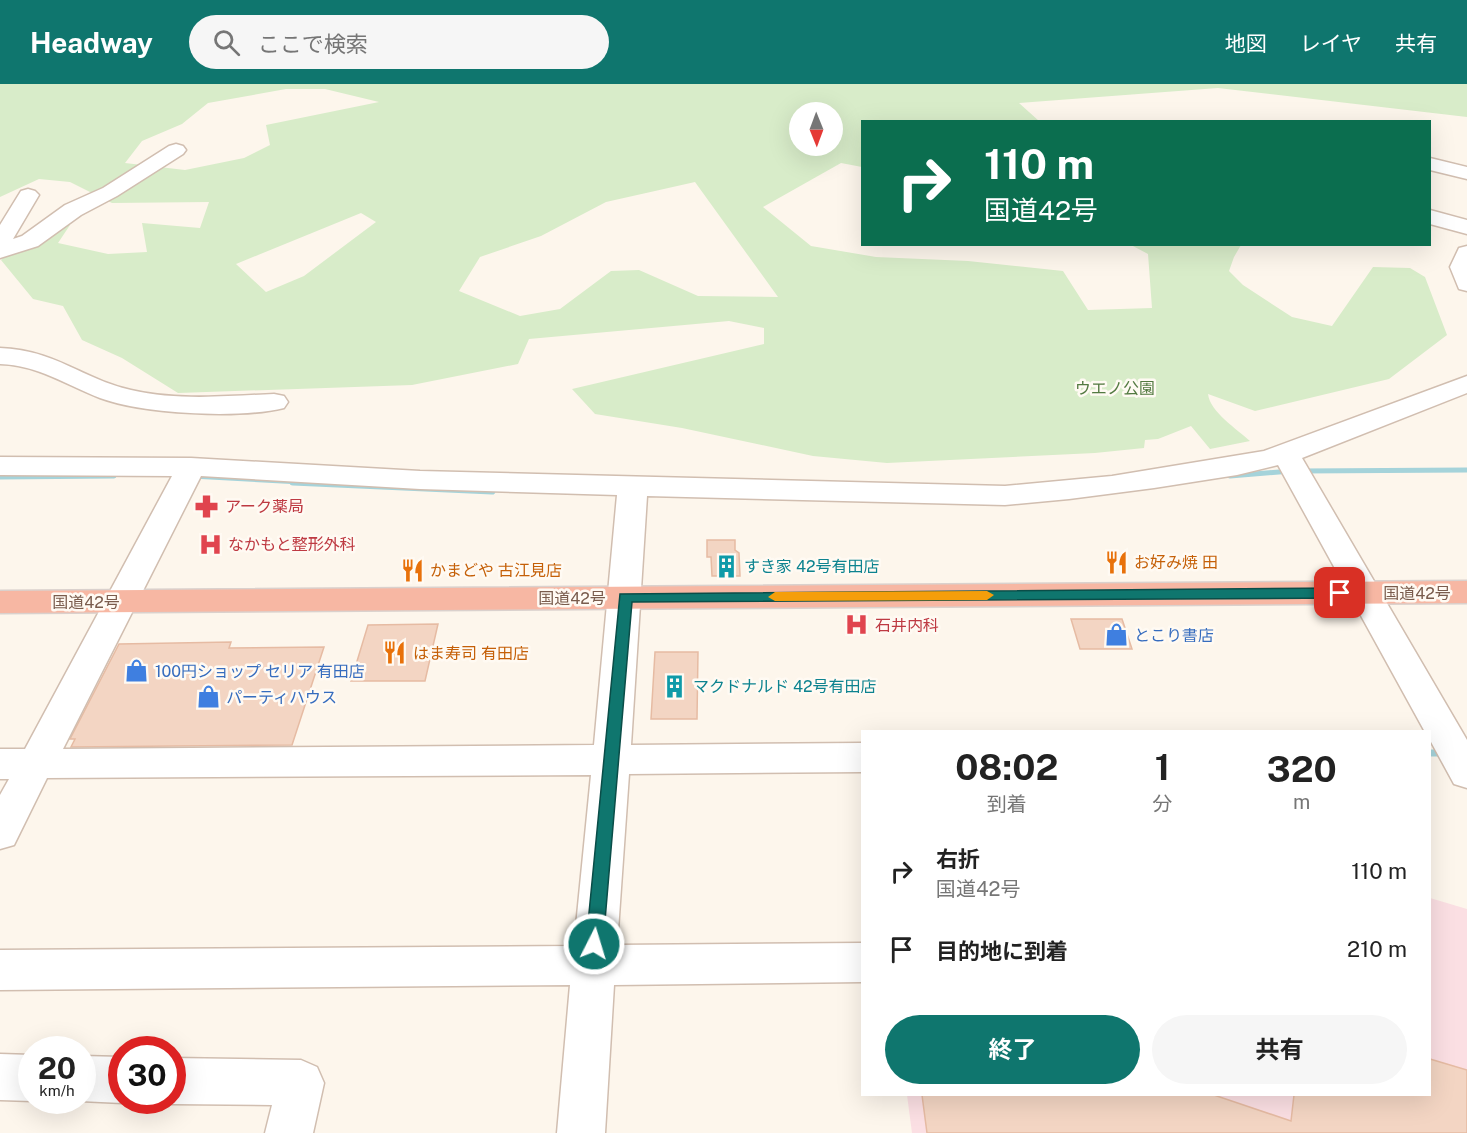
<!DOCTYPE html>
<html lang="ja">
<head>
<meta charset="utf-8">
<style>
	:root { --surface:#fff; --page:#f6f6f6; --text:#222; --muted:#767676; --accent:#0f766e }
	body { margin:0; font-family:"Public Sans","Noto Sans JP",sans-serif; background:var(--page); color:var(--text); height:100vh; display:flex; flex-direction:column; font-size:22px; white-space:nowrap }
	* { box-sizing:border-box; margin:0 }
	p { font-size:20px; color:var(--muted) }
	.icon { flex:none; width:33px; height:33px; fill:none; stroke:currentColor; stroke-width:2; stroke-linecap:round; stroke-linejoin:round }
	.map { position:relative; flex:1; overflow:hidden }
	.details { position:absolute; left:861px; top:646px; width:570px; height:366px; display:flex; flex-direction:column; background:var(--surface); border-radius:0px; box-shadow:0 6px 24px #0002 }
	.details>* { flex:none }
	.banner { position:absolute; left:861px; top:36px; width:570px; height:126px; border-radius:0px; box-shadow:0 6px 24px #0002; background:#0b6e4f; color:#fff; overflow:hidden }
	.needle { width:39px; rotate:179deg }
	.buttons { position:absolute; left:789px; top:18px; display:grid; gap:12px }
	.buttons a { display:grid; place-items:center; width:54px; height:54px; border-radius:50%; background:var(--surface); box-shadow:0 6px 24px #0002; font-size:30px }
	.speed { position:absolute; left:18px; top:952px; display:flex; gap:12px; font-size:30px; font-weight:700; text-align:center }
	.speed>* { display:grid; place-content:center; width:78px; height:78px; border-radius:50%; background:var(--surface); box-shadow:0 6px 24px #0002; line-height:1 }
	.speed small { font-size:15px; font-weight:400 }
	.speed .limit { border:9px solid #d22; background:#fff; color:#111 }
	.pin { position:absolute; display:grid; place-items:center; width:51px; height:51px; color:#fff; margin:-26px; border-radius:12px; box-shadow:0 3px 9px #0006 }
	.me { position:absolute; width:66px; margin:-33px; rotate:5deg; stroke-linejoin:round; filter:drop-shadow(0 0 4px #0008) }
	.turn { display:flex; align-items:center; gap:21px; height:126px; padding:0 24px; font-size:27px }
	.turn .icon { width:78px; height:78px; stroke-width:2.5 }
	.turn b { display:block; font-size:42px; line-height:51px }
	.eta { display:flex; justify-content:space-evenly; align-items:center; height:102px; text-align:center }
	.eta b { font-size:36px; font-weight:700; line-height:42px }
	.action { display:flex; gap:12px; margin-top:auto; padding:12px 24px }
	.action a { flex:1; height:69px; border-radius:36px; background:var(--accent); color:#fff; font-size:24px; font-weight:700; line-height:69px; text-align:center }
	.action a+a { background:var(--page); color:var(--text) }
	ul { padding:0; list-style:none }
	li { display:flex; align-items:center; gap:18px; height:78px; padding:0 24px }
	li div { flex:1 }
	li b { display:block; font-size:22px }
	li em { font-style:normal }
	header { display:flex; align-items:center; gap:36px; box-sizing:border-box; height:84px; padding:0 30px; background:var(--accent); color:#fff }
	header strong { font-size:28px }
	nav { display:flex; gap:33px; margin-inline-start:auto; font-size:21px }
	.search { width:420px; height:54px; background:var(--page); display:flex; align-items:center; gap:15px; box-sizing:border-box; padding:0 21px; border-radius:33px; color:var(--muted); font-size:22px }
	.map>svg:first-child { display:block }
	.medical { fill:#fbdfe3 }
	.green { fill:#d8ecc9; fill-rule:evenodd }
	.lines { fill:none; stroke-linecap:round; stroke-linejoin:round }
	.stream-far1 { stroke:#a5d3da; stroke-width:5 }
	.stream { stroke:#a5d3da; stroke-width:7 }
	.building { fill:#f3d5c3; stroke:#e6bba3; stroke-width:1.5 }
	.minor-casing { stroke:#d1beb0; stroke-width:3 }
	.highway-casing { stroke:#dad1cd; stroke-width:3 }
	.minor { fill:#fff; fill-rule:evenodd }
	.highway { fill:#f7b7a3; fill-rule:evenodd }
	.route { fill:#0f766e; stroke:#0a4d48; stroke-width:1.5 }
	.slow { fill:#f59e0b }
	.labels { text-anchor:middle; stroke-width:5; stroke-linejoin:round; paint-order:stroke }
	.park-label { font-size:16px; fill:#537a41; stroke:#fffaf3 }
	.health-label { font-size:16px; fill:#be3a42; stroke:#fffaf3; text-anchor:start }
	.food-label { font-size:16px; fill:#c56008; stroke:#fffaf3; text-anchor:start }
	.culture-label { font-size:16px; fill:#0d838f; stroke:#fffaf3; text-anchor:start }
	.street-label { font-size:16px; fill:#7a5c4d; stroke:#fffaf3 }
	.shop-label { font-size:16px; fill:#366cbe; stroke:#fffaf3; text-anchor:start }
</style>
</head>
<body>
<header>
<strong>Headway</strong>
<div class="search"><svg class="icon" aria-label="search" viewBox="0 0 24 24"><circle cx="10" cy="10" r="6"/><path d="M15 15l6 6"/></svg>ここで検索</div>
<nav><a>地図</a><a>レイヤ</a><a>共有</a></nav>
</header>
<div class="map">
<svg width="1467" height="1049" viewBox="0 0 1467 1049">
	<rect width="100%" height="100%" fill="#fdf6ec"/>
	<path class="medical" d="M1430,814L1467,825V1049H912L907,1011H1430Z"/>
	<path class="green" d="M0,0H1467V33L1218,4L1019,19L1039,37L862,38V83L841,79L763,123L811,162L876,173L968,177L1063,187L1088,226L1152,224L1148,170L1131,161H1241L1234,173L1229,187L1243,201L1292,233L1332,242L1373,183L1410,184L1425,193L1447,251L1389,295L1255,327L1208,310C1210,328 1237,345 1250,357L1210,365L1191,342L1158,355L1145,356L1144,364L1095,369L887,379L813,372L682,344L595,330L572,305L764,260V244L729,237L529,255L518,280L412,301L178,309L122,274L82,256L63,222L33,215L1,176L44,136L70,141L58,159L108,170L147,168L142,139L200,144L209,118L112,119L70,98L39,95L0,113ZM286,5H325L379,18L266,41L270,61L244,74L185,86L125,79L142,57L182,40L208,19ZM800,28H832V62H800ZM695,98L778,213L698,212L639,186L611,187L560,225L520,232L459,207L480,173L541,152L606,118ZM361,129L376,138L304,192L266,208L236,180Z"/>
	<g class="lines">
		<path class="stream-far1" d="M1302,387L1467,386
			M192,392L319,399
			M1230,392L1291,387
			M0,393L114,392"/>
		<path class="stream" d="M293,398L492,407
			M1430,669H1445"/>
	</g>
	<path class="building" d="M707,456H735V466L739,469L740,492H712L711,473H707Z
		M1071,535H1122L1132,565H1080Z
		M438,540L425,597H351L368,541Z
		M231,558L229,564L324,563L292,661L71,663L75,655H70L119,560Z
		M655,568H698L697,635H651Z
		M1430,975L1467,986V1049H927L922,1011H1214L1291,1037L1294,1011H1430Z"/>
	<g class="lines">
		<defs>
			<path id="minor" d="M176,60L183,62L186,66L183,70L117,112L81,131L38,162L0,174V141L21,107L28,105L35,107L39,111L13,155L22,152L65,121L103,104L169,62Z
				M1430,74L1467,83V95L1430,86Z
				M1430,126L1467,136V150L1430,140Z
				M1467,162V207L1459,205L1450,183L1459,164Z
				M0,264C56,266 82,295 131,306C177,317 227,312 274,310L284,312L288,318L284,324C239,335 143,330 100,314C66,301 38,281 0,280Z
				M1467,292V309L1302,374L1467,656V704L1454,700L1430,656V648H1425L1278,381L1237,391L1154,404L1069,415L1005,421L647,412L631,661L862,659V688L629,690L617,861L862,859V898L614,901L605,1049H557L570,901L0,906V866L574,862L591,691L47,694L14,761L0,765V711L9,695H0V665H25L172,392L0,391V373L191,374L420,387L1005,402L1112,392L1264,367ZM201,392L420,405L617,411L594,661L63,665Z
				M0,970L32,971V1017L0,1016Z
				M82,972L122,973V1017H126L122,1019L80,1017H82Z
				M172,974L301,976L317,983L324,999L313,1049H265L272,1021L172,1020L165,1017H172Z"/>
			<path id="highway" d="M1467,497V519L0,529V507Z"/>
		</defs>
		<use href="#minor" class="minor-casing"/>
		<use href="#highway" class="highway-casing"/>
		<use href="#minor" class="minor"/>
		<use href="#highway" class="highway"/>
	</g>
	<path class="route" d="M1340,504L1346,509L1340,514L632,518L603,860L601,865L594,867L588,865L586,860L620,510Z"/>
	<path class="slow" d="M987,507L994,511L987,516L775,517L768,513L775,508Z"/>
	<defs>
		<symbol id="pharmacy-bare" viewBox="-9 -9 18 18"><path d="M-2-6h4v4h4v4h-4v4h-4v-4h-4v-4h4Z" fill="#e0444e" stroke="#fffaf3" stroke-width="2.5" paint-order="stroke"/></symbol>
		<symbol id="hospital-bare" viewBox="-9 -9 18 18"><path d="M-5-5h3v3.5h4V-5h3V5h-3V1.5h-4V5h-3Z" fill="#e0444e" stroke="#fffaf3" stroke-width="2.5" paint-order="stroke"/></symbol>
		<symbol id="restaurant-bare" viewBox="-9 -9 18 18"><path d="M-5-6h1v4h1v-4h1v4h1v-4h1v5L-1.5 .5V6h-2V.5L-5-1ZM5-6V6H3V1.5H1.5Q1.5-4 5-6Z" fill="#e8710a" stroke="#fffaf3" stroke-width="2.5" paint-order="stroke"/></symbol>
		<symbol id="building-bare" viewBox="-9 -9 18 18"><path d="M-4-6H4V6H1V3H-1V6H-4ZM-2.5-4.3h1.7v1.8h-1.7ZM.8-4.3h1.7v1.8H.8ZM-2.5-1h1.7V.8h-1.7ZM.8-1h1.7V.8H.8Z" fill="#0f9aa8" stroke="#fffaf3" stroke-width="2.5" paint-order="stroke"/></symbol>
		<symbol id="shop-bare" viewBox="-9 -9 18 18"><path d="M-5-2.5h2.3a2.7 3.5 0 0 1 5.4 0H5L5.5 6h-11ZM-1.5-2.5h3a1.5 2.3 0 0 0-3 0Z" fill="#3f7fe0" stroke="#fffaf3" stroke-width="2.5" paint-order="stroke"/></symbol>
	</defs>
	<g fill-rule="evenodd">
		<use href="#pharmacy-bare" x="190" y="406" width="33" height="33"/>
		<use href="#hospital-bare" x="194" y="444" width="33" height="33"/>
		<use href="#restaurant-bare" x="1100" y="462" width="33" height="33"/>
		<use href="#building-bare" x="710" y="466" width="33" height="33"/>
		<use href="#restaurant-bare" x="396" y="470" width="33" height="33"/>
		<use href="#hospital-bare" x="840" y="524" width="33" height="33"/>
		<use href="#shop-bare" x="1100" y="534" width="33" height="33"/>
		<use href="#restaurant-bare" x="378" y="552" width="33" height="33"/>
		<use href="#shop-bare" x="120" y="570" width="33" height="33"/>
		<use href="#building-bare" x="658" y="586" width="33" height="33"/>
		<use href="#shop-bare" x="192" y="596" width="33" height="33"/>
	</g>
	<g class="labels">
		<g class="park-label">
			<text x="1115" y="310">ウエノ公園</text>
		</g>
		<g class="health-label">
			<text x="225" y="428">アーク薬局</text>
			<text x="228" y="466">なかもと整形外科</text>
			<text x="875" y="547">石井内科</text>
		</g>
		<g class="food-label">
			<text x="1134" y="484">お好み焼 田</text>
			<text x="430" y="492">かまどや 古江見店</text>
			<text x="413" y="575">はま寿司 有田店</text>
		</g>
		<g class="culture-label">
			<text x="744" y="488">すき家 42号有田店</text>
			<text x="693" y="608">マクドナルド 42号有田店</text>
		</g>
		<g class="street-label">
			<text x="1417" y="515">国道42号</text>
			<text x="572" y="520">国道42号</text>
			<text x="86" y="524">国道42号</text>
		</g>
		<g class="shop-label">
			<text x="1134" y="557">とこり書店</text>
			<text x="155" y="593">100円ショップ セリア 有田店</text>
			<text x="226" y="619">パーティハウス</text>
		</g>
	</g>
</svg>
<div class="buttons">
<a><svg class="needle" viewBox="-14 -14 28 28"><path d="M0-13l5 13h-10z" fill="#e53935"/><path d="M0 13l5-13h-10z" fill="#767676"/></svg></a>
</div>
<div class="speed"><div>20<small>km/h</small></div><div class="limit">30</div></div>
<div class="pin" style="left:1340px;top:509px;background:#d93025"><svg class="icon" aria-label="arrive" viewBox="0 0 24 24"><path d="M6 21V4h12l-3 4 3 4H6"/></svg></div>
<svg class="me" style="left:594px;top:860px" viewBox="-20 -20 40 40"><circle r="17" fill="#0f766e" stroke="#fff" stroke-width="3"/><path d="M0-11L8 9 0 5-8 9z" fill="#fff"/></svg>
<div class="banner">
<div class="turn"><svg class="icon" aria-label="right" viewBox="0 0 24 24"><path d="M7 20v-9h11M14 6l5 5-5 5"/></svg><div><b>110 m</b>国道42号</div></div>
</div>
<section class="details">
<div class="eta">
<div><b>08:02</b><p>到着</p></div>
<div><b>1</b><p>分</p></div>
<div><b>320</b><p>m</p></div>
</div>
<ul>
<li><svg class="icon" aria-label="right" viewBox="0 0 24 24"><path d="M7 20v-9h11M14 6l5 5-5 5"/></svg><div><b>右折</b><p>国道42号</p></div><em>110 m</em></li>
<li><svg class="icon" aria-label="arrive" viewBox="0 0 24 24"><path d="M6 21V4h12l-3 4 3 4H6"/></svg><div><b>目的地に到着</b></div><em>210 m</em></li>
</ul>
<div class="action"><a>終了</a><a>共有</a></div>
</section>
</div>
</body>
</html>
